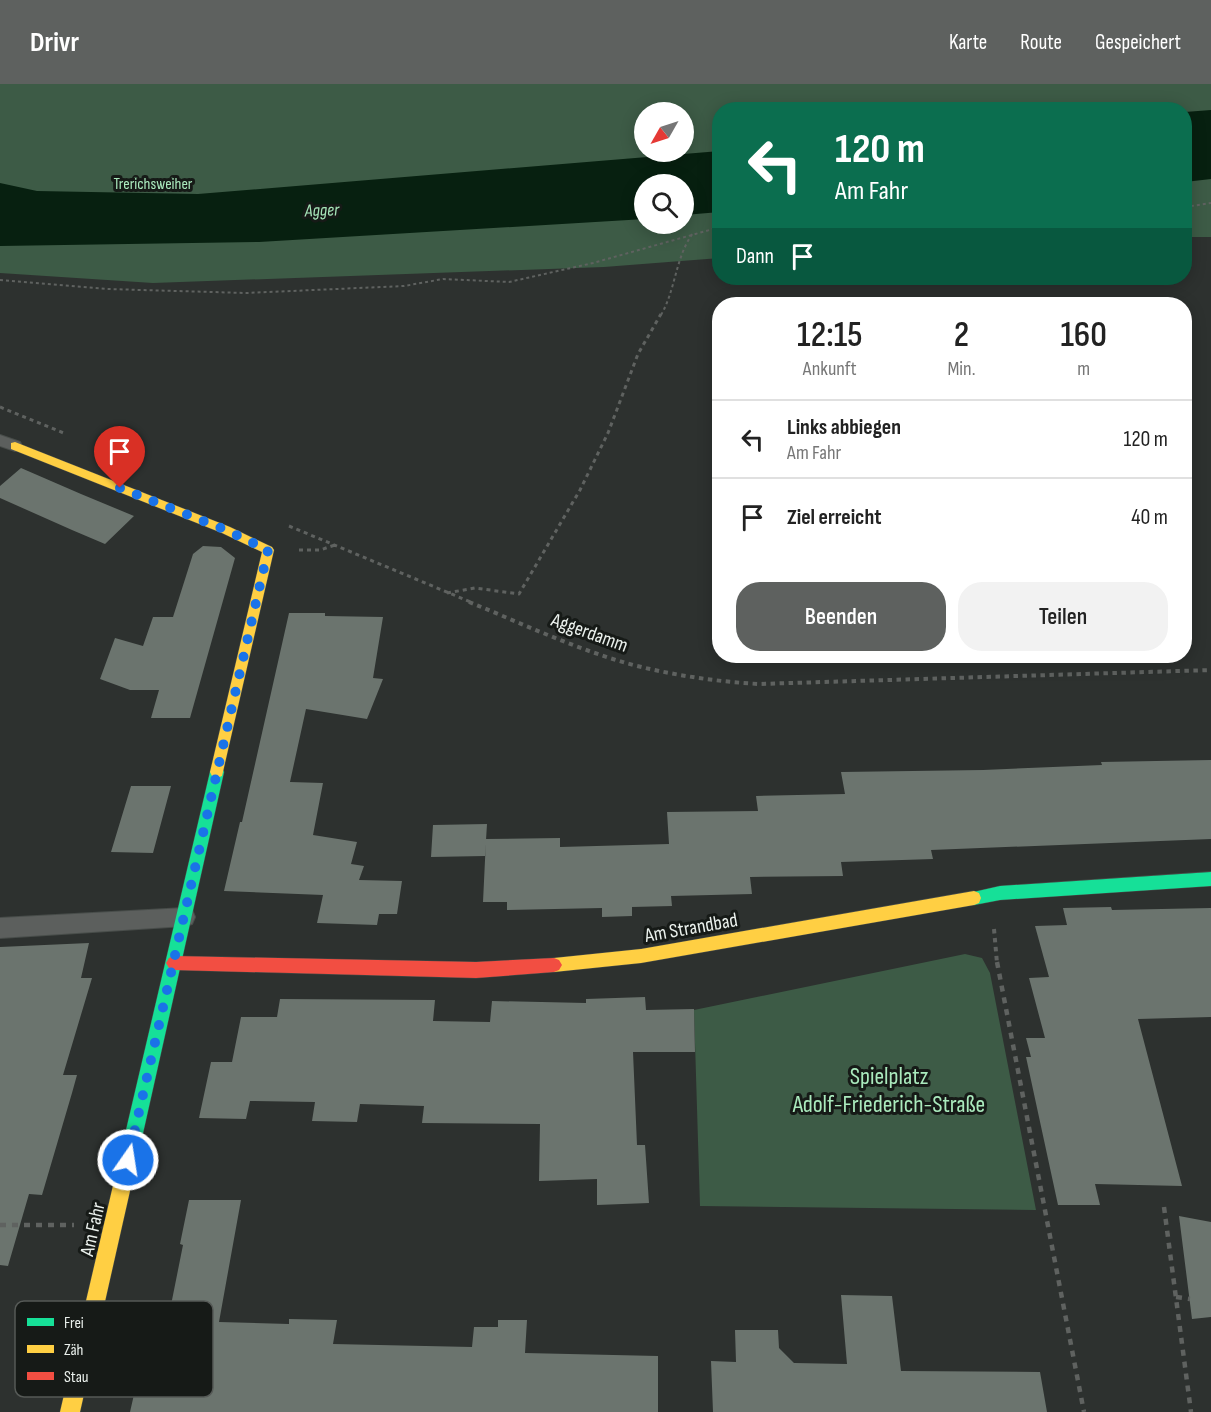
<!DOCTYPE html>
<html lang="de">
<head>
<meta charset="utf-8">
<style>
	:root { --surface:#fff; --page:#f2f2f2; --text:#222; --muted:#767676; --line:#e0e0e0; --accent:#5e615f }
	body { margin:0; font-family:"Sofia Sans Condensed",sans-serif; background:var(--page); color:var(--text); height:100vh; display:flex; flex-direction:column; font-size:22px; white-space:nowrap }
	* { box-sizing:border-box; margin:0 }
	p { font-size:20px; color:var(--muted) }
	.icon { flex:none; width:33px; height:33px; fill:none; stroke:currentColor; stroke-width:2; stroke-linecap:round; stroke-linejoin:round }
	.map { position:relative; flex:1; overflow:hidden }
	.side { position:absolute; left:712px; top:213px; width:480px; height:366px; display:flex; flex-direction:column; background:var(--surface); border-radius:24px; box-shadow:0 3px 15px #0003 }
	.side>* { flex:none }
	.guide { position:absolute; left:712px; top:18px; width:480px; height:183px; border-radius:24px; box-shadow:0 3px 15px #0003; background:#0b6e4f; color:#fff; overflow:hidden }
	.needle { width:39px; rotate:231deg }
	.tools { position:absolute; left:634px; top:18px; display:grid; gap:12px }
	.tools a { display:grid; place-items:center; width:60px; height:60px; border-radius:50%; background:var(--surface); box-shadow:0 3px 15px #0003; font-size:30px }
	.pin { position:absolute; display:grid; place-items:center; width:51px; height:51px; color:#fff; margin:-62px -26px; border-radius:50% 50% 50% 0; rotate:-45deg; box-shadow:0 0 6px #0007 }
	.pin .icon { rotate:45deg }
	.me { position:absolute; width:66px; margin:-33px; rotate:13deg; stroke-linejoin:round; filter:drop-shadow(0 0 4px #0008) }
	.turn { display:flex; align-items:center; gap:21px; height:126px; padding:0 24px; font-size:27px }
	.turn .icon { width:78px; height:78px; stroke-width:2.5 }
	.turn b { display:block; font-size:42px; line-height:51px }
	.then { display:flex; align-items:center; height:57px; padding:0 24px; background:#0003; gap:12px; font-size:22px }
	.eta { display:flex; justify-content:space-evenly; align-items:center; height:102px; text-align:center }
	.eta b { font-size:36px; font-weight:600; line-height:42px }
	.action { display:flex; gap:12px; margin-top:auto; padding:12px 24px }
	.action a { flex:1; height:69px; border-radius:24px; background:var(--accent); color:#fff; font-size:24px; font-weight:600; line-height:69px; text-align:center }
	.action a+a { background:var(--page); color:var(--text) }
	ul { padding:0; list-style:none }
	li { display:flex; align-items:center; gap:18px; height:78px; padding:0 24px; border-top:2px solid var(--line) }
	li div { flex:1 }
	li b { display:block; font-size:22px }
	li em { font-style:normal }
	header { display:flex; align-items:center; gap:36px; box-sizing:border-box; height:84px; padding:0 30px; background:var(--accent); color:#fff }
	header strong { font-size:28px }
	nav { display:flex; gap:33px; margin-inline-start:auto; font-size:21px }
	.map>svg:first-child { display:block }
	.green { fill:#3d5b46; fill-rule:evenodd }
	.water { fill:#072010 }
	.building { fill:#6b746e }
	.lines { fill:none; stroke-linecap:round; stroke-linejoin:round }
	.lane-casing { stroke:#484d4a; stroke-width:2 }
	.fast-casing { stroke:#484d4a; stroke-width:1 }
	.slow-casing { stroke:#484d4a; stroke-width:1 }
	.jam-casing { stroke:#484d4a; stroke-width:1 }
	.path-far3 { stroke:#5f6260; stroke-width:2; stroke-dasharray:3 3; stroke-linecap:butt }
	.path-far2 { stroke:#5f6260; stroke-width:3; stroke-dasharray:4 4; stroke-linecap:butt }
	.path-far1 { stroke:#5f6260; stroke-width:4; stroke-dasharray:4.5 4.5; stroke-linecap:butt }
	.path { stroke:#5f6260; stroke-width:4.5; stroke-dasharray:6 6; stroke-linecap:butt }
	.lane { fill:#5c5f5d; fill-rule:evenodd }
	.fast { fill:#16e098; fill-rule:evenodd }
	.slow { fill:#ffcf43; fill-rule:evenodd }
	.jam { fill:#f24e42; fill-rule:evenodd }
	.route { stroke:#1a73e8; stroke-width:10; stroke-dasharray:0 18 }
	.labels { text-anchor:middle; stroke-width:6; stroke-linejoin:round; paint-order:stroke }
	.far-park-label { font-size:16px; fill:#aaeabd; stroke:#161a17 }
	.far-water-label { font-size:18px; font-style:italic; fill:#a6e6b9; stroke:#161a17 }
	.street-label { font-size:20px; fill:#eaf0ec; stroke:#161a17 }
	.near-park-label { font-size:24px; fill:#aaeabd; stroke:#161a17 }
	.key { fill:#161a17; stroke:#565a57; stroke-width:1.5 }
	.key-label { font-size:16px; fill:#eaf0ec }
</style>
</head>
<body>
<header>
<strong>Drivr</strong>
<nav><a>Karte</a><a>Route</a><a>Gespeichert</a></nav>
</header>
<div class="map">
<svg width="1211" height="1328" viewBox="0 0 1211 1328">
	<rect width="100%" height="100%" fill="#2d312f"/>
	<path class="green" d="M0,0H1211V153H1185V26H720V174L604,183L153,199L0,189ZM645,28H684V68H645ZM645,100H684V140H645Z
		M965,870L982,874L990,889L1036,1126L700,1122L694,926Z"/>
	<path class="water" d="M1211,26V95L1185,98V28Z
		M720,67V128L684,131V100H645V135L259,158L0,162V99L37,107L198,110Z"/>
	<path class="building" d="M21,384L81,410L134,432L105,460L72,446L0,414V402Z
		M203,462L221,463L235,474L190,634H151L159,606H130L100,595L115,554L143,562L153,533H173L193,470Z
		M289,529H325V532L383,533L373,594L383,595L367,635L306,625L290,698L323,699L313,751L357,758L351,780L364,782L359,796L402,797L397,830H379L377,841L317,839L323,811L224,807L240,738H242Z
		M1211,676V755L931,766L933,775L841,778L843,792L750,793L752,810L671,812L672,822L632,823V832L602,833V824L507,826V818H483L486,755L560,754V763L669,760L667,728L758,727L756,712L845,710L841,688L983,686L1102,681L1101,678Z
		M131,702H171L153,769L111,768Z
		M487,740L485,772L431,773L433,741Z
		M1111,823L1112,826L1211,824V933L1138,935L1182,1102L1095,1100L1100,1121H1058L1026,973H1031L1026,954H1045L1029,894L1049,893L1035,842L1067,841L1063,824Z
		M89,859L81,894H92L63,991H77L72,1009L42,1111L29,1110L8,1182L0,1181V863Z
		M645,913L646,926L694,925L695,968H633L637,1061H645L649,1119L597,1121V1095L539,1097L540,1040L422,1039L424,1022L360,1020L357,1038L312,1037L315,1018L250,1017L246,1035L199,1034L211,978H232L241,933H277L280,915L435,916L433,937L490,938L492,917L586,919V915Z
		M189,1116H241L219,1238L289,1240V1235L337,1236L333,1260L472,1263L474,1243H498V1236H527L525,1269L658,1272V1328H130L151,1236H168L183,1161L180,1160Z
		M1179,1132L1211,1138V1233L1192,1235Z
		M841,1211L892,1212L901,1287L1040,1288L1047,1328H713L711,1277L736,1278L735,1246H778L779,1264L794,1279L847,1280Z"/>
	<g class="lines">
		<defs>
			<path id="lane" d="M0,351L20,358L22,362L20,366L15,367L0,362Z
				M185,824L192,826L195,833L192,840L185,842L0,854V834Z"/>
			<path id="fast" d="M217,682L222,684L224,688L137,1076L134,1082L128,1085L122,1082L119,1076L210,688L212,684Z
				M1211,788V802L1000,816L974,821L969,819L967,814L969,809L1000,802Z"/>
			<path id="slow" d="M15,358L230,443L272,463L274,466L222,692L217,694L212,692L210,688L262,468L222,449L11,365V359Z
				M974,807L979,809L981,814L979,819L974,821L641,879L554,888L549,886L546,881L549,876L554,874L641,865Z
				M128,1067L134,1070L137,1076L80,1328H60L119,1076L122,1070Z"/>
			<path id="jam" d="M174,872L476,878L554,874L559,876L562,881L559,886L554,888L476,894L174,886L169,884L166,879L169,874Z"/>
		</defs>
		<use href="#lane" class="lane-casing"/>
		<use href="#fast" class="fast-casing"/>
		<use href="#slow" class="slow-casing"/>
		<use href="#jam" class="jam-casing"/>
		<path class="path-far3" d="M1185,123L1211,119
			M0,196L107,205L246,209L404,202L443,195L509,198L593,179L720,143
			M661,231C676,205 675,174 693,149"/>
		<path class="path-far2" d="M0,323L66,350
			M289,442L473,519
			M299,466H320L335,461
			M447,509L475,504L519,510L580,406L608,349L638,270L661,230"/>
		<path class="path-far1" d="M469,518C526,541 590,572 650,585C686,593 722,598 759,600L1211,586
			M994,845L997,879"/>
		<path class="path" d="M997,878L1084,1328
			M1164,1123L1191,1328
			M0,1141H74
			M1176,1213L1190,1215"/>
		<use href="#lane" class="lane"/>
		<use href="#fast" class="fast"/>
		<use href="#slow" class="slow"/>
		<use href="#jam" class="jam"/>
	</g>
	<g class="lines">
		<path class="route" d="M120,404L226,446L268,466L128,1076"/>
	</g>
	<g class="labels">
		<g class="far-park-label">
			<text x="153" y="105">Trerichsweiher</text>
		</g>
		<g class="far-water-label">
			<text transform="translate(322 126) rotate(-2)" y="6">Agger</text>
		</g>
		<g class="street-label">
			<text transform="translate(590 548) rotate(20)" y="7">Aggerdamm</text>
			<text transform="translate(691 843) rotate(-10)" y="7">Am Strandbad</text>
			<text transform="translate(92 1145) rotate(-77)" y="7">Am Fahr</text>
		</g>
		<g class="near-park-label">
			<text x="889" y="1000">Spielplatz<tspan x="889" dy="28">Adolf-Friederich-Straße</tspan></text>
		</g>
	</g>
	<rect x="15" y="1217" width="198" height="96" rx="9" class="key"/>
	<rect x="27" y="1234" width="27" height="8" fill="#16e098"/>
	<rect x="27" y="1261" width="27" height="8" fill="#ffcf43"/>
	<rect x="27" y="1288" width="27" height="8" fill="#f24e42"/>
	<g class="key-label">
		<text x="64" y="1244">Frei</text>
		<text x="64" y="1271">Zäh</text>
		<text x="64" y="1298">Stau</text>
	</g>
</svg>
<div class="tools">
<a><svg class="needle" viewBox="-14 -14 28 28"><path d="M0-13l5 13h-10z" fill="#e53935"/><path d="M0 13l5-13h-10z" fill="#767676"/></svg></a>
<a><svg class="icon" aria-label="search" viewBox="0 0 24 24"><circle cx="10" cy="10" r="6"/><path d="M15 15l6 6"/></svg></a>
</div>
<div class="pin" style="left:120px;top:404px;background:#d93025"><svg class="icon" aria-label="arrive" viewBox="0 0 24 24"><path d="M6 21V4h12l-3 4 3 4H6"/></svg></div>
<svg class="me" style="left:128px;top:1076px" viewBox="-20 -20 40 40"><circle r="17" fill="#1a73e8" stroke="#fff" stroke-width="3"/><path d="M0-11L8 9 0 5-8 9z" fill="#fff"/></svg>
<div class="guide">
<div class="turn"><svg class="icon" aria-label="left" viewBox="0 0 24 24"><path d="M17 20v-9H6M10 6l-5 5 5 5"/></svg><div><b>120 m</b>Am Fahr</div></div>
<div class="then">Dann<svg class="icon" aria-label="arrive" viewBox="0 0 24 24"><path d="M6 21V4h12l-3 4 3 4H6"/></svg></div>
</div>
<section class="side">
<div class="eta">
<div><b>12:15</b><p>Ankunft</p></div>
<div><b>2</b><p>Min.</p></div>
<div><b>160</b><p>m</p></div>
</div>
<ul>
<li><svg class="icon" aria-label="left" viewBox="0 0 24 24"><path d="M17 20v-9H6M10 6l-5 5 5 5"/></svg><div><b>Links abbiegen</b><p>Am Fahr</p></div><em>120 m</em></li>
<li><svg class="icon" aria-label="arrive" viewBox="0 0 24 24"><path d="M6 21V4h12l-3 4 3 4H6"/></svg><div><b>Ziel erreicht</b></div><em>40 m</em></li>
</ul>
<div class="action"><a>Beenden</a><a>Teilen</a></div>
</section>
</div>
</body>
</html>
